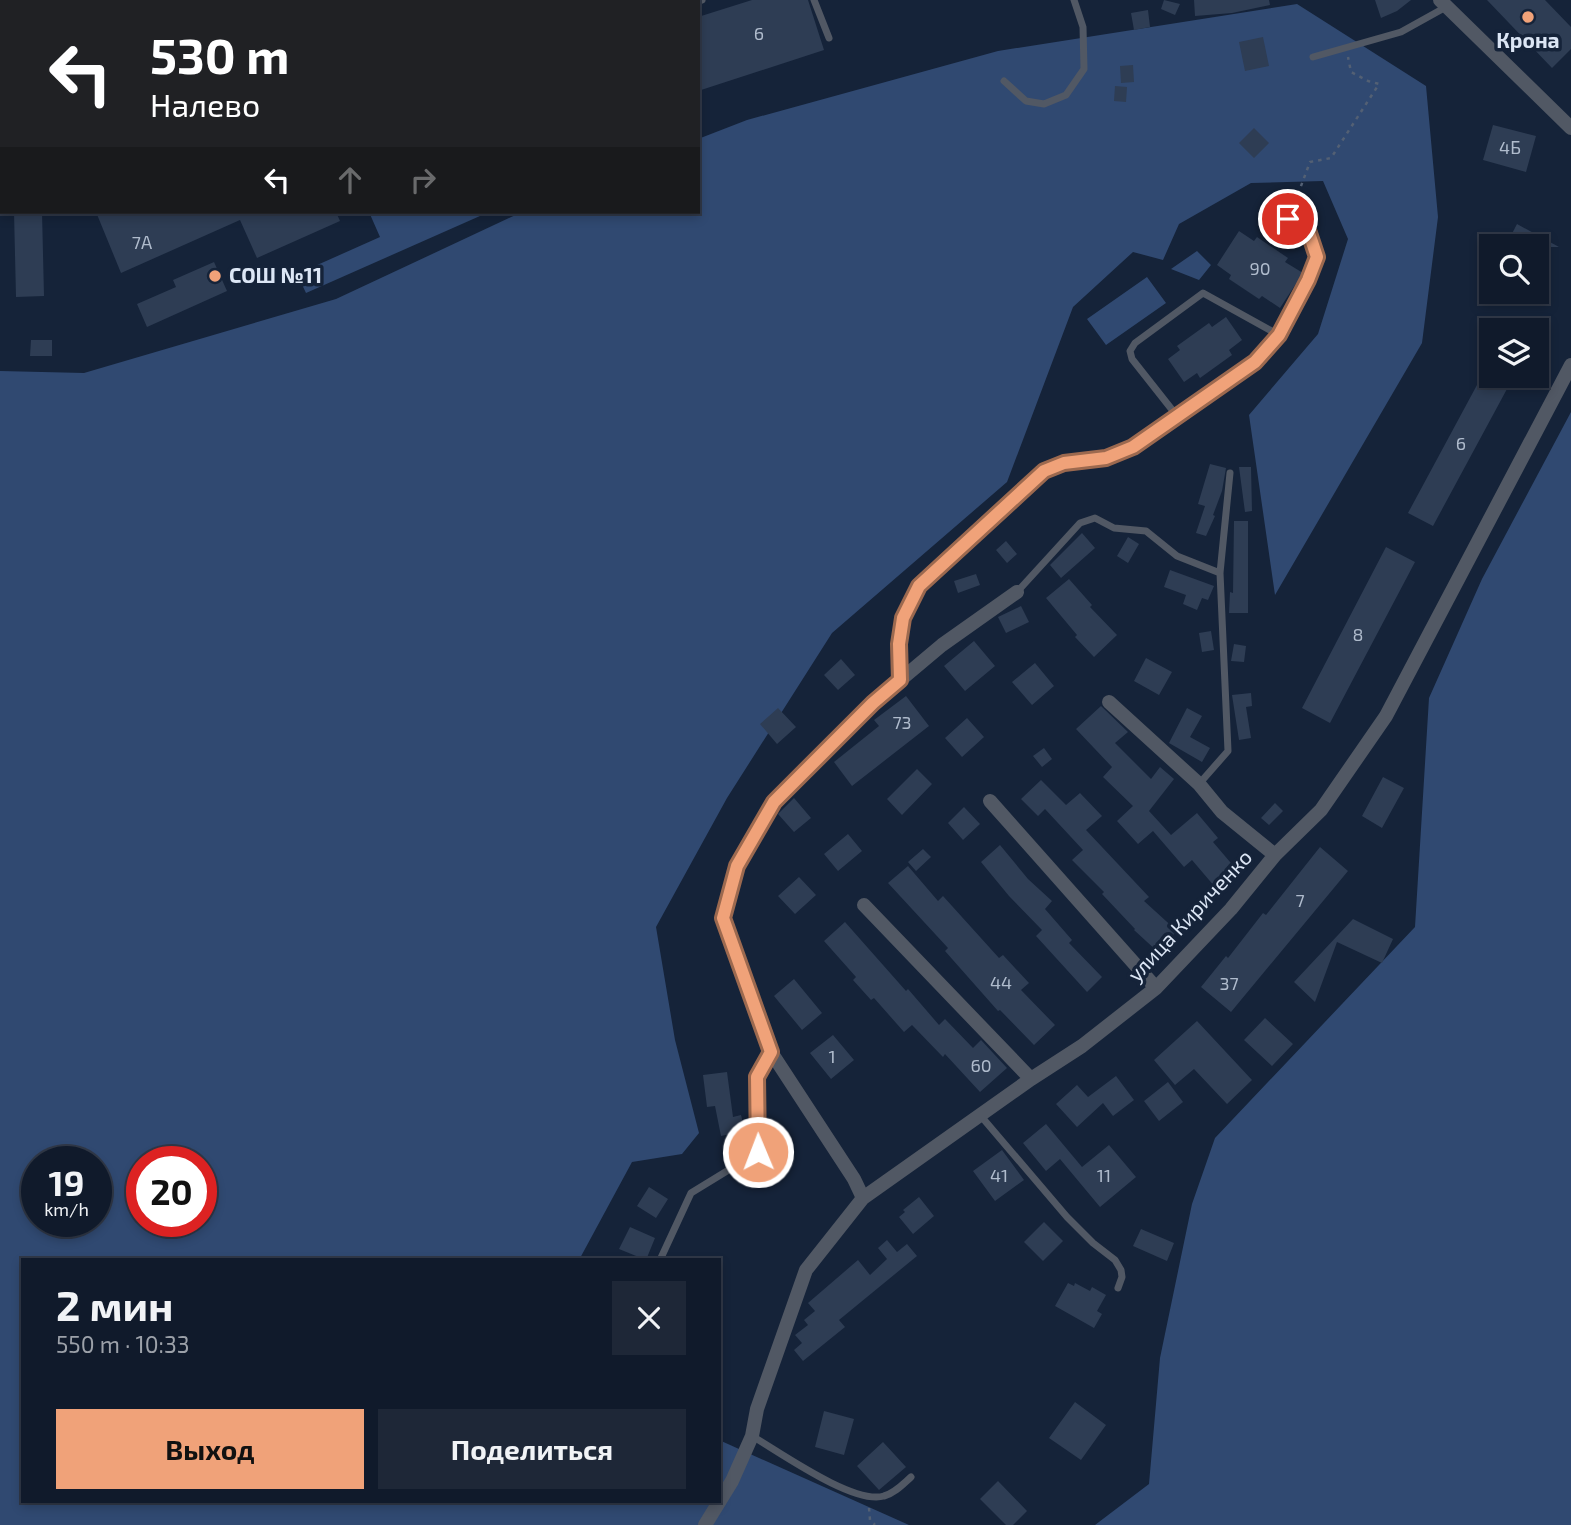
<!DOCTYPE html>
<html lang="ru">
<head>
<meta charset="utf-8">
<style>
	:root { --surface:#101a2b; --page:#1e2737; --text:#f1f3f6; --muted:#9ca1a9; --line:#303847; --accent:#f0a279 }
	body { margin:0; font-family:"Exo 2",sans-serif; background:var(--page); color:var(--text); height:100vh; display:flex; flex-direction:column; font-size:26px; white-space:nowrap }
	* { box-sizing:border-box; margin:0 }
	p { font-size:23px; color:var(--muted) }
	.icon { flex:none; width:38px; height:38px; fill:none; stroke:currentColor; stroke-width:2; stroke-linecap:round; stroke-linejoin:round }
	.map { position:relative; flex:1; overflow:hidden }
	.sheet { position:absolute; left:21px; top:1258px; width:700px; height:245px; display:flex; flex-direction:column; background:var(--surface); border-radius:0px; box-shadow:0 4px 10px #0003,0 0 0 2px var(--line) }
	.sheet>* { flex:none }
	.banner { position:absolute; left:0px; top:0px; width:700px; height:214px; box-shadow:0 4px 10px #0003,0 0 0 2px var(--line); background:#202124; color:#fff; overflow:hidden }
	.tools { position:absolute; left:1479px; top:234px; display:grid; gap:14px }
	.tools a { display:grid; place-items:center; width:70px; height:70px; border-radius:0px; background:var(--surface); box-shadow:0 4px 10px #0003,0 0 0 2px var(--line); font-size:35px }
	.speed { position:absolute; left:21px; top:1146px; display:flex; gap:14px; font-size:35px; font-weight:700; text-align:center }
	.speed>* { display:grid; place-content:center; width:91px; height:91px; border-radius:50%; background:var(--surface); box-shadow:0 4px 10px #0003,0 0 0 2px var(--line); line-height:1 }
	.speed small { font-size:18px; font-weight:400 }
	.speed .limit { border:10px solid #d22; background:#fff; color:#111 }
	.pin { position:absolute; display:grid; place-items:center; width:60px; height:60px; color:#fff; margin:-30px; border:4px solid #fff; border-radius:50%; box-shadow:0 2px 7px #0007 }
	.me { position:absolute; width:77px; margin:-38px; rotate:359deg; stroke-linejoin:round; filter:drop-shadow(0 0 5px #0008) }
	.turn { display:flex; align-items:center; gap:24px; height:147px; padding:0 35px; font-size:32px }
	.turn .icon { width:91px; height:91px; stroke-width:2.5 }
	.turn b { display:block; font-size:49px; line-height:60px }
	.lanes { display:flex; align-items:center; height:66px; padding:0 35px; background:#0003; justify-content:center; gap:35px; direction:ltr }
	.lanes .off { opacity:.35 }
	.round { display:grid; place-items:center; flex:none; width:74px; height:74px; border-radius:0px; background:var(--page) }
	.summary { display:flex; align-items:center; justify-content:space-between; height:119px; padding:0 35px }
	h1 { font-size:42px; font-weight:700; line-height:52px }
	.primary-button { display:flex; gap:14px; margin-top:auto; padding:14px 35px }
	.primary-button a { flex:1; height:80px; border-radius:0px; background:var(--accent); color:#111; font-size:28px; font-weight:700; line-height:80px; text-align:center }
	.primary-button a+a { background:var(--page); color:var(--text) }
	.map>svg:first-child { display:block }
	.green { fill:#304971; fill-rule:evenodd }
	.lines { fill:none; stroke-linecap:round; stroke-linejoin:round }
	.river { stroke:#486491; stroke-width:26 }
	.building { fill:#2e3d54 }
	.path { stroke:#536074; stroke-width:2.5; stroke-dasharray:3.5 5; stroke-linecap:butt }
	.lane { stroke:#515864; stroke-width:7 }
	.street { stroke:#515864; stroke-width:14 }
	.route-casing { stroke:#9c694f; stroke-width:18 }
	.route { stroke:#f0a279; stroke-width:12 }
	.poi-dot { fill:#f0a279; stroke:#152339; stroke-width:2.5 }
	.labels { text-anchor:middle; stroke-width:7; stroke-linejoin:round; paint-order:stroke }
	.number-label { font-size:18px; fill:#b0bccd }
	.poi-label { font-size:21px; font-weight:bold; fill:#dce6f5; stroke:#152339 }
	.street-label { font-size:21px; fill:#dce6f5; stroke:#152339 }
</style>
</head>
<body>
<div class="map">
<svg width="1571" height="1525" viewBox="0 0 1571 1525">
	<rect width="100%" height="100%" fill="#152339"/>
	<path class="green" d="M1297,4L1426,86L1438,217L1422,343L1275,595L1249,415L1318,334L1348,239L1323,181L1251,183L1179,224L1163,260L1133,252L1073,307L1007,482L832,633L727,798L656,927L675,1040L699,1133L682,1154L632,1162L579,1260H23V1502H719V1440L909,1525H0V371L84,373L336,299L522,212H698V139L747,120L998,51ZM37,1162H96V1222H37ZM142,1162H201V1222H142Z
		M369,212H489L306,293L297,274L380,237Z
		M1197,251L1211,265L1199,280L1171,269Z
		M1147,277L1166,303L1106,345L1087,319Z
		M1571,412V1525H1095L1149,1484L1160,1358L1192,1204L1215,1138L1415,927L1429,698L1482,579Z"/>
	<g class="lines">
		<path class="river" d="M175,2L181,0
			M0,29H2"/>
	</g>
	<path class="building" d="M752,0H808L824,50L698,91V17Z
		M1164,0L1180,4L1175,15L1161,9Z
		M1194,0H1269L1270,5L1232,13L1195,16Z
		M1375,0H1411L1397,11L1381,18Z
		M1487,0H1545L1571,27V49L1552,68Z
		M1148,10L1150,27L1134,30L1131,13Z
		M1263,37L1269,66L1245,71L1239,42Z
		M1133,65L1134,82L1121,83L1120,66Z
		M1115,86L1127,87L1126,102L1114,101Z
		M1493,125L1536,136L1526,172L1483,160Z
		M1254,128L1269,143L1254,158L1239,143Z
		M14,212H42L44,296L16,297Z
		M96,212H336L340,221L257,258L240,220L121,273Z
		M1517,224L1559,247H1551L1536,275V247H1505Z
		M1239,231L1254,241L1257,237L1288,258L1285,262L1303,273L1280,308L1262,296L1259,299L1229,279L1231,275L1217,265Z
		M214,262L227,291L147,327L137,304L176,287L173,280Z
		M1226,317L1242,340L1229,350L1232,355L1200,378L1197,373L1184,382L1168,359L1180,350L1177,346L1209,323L1212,327Z
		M31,340H52V356H30Z
		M1491,359V376H1514L1433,526L1408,513Z
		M1210,464L1226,468L1222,491L1213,515L1215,516L1206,536L1196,533L1205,506L1198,504Z
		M1239,467H1251L1252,511L1245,512Z
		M1234,521H1248V613H1229L1230,592L1233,593Z
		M1082,533L1095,548L1061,578L1050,565Z
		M1128,537L1139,544L1128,563L1117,556Z
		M1006,541L1017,554L1007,563L996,550Z
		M1386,547L1415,562L1330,723L1302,708Z
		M1170,570L1214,586L1208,600L1202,598L1197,610L1183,604L1186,595L1164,587Z
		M976,574L980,585L958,593L954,581Z
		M1069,579L1092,605L1090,607L1117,635L1094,657L1075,637L1077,635L1046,598Z
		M1021,606L1029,622L1006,633L998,617Z
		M1211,631L1214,650L1202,652L1199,633Z
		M974,641L995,666L965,691L944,666Z
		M1234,644L1246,646L1244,662L1231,661Z
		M1146,658L1172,672L1159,695L1134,681Z
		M841,659L855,675L838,690L824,675Z
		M1035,663L1054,686L1032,705L1012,682Z
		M1251,693L1252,706L1246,707L1251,738L1239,740L1232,695Z
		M906,696L929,726L852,786L834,762L879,726L874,720Z
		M1101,706L1128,732L1115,743L1151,779L1160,767L1174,779L1149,811L1171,835L1197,813L1218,838L1213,842L1236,869L1215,887L1192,860L1184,867L1153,831L1138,844L1117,821L1133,806L1103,777L1112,767L1076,729Z
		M778,708L796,727L777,744L760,724Z
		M1187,708L1202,716L1190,737L1210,748L1202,762L1169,743Z
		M967,718L984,737L962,757L945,738Z
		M1044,748L1052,759L1042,767L1033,756Z
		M917,769L932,784L902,815L887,799Z
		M1383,777L1404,788L1382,828L1362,816Z
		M1041,780L1066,805L1080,793L1102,816L1086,830L1149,897L1144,901L1177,931L1158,952L1134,930L1135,929L1102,894L1104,892L1072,860L1083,850L1045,809L1038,816L1021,799Z
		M794,798L811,818L794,832L778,814Z
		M1275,803L1283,811L1269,825L1261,818Z
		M964,807L980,824L963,840L948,823Z
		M848,834L862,851L838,871L824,854Z
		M1000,845L1028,879L1052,901L1045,909L1072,940L1069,943L1102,977L1087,992L1036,936L1042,930L1009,896L981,862Z
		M1320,847L1348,871L1231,1012L1201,987L1226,956L1228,958L1263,913L1266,915Z
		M923,849L931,857L916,871L908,862Z
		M908,866L938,901L943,896L999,958L1003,955L1029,983L1021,990L1055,1025L1034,1045L1000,1010L998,1011L945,951L948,948L888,883Z
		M799,877L816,895L795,914L778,896Z
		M1353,919L1393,939L1382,963L1337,942L1315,1002L1294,982Z
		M845,922L906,991L908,989L939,1025L945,1019L973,1048L981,1040L1007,1068L980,1092L945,1054L943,1057L912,1025L904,1032L874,998L871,1000L853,980L856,977L824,941Z
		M794,979L822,1013L802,1030L774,996Z
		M1265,1018L1293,1044L1272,1066L1244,1040Z
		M1197,1021L1252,1080L1227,1104L1194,1069L1175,1085L1154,1060Z
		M833,1035L854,1060L831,1079L810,1053Z
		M727,1072L733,1117L741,1115L745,1131L721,1136L715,1106L707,1107L703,1075Z
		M1116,1076L1134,1100L1113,1116L1103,1103L1077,1127L1056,1104L1077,1085L1088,1097Z
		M1168,1082L1183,1102L1159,1121L1144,1101Z
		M1046,1124L1082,1167L1109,1145L1136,1177L1100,1207L1060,1159L1046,1171L1023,1143Z
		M1002,1150L1024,1180L995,1201L973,1171Z
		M649,1187L668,1199L656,1218L637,1206Z
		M919,1197L934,1216L913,1234L899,1217L905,1212L903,1210Z
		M1044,1222L1063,1241L1043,1261L1024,1242Z
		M630,1227L655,1238L646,1260L619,1249Z
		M1141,1229L1174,1243L1167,1261L1133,1246Z
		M887,1240L897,1252L907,1244L917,1256L839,1320L845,1327L803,1361L794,1350L802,1343L795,1335L808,1325L804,1320L815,1311L808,1303L858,1260L870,1275L887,1259L878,1248Z
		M1068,1283L1074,1286L1075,1283L1090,1291L1092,1287L1106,1295L1097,1311L1102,1314L1094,1328L1055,1306Z
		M1075,1402L1106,1425L1081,1460L1049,1438Z
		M824,1411L854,1419L844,1455L815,1447Z
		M883,1442L906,1467L879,1490L857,1466Z
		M998,1481L1027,1511L1013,1525H1006L980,1499Z"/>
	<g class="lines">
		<path class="path" d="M368,2L372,0
			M1292,210L1310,162L1331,158L1379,84L1368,81L1351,72L1348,57
			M869,1508L870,1520L875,1525"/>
		<path class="lane" d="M814,0L829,38
			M697,2L702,0
			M1313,57L1401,32L1446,7
			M1004,81L1026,101L1044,104L1066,95L1084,69L1083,27L1074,0
			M1177,416L1132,359L1130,351L1135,343L1203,293L1279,335
			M1017,592L1080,523L1095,518L1114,528L1146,531L1177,556L1220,573
			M900,678L899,644L903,618L919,586L1027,485L1044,471L1064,463L1106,459L1133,447L1255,362L1279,335L1308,280L1317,257L1309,233L1288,219
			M1199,784L1228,751L1220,573L1230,473
			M980,1115L1067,1217L1093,1243L1115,1260L1121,1270L1122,1277L1118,1288
			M660,1260L691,1193L758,1152L757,1077L771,1052
			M752,1436C781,1453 854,1505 884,1496C895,1493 903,1484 911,1477"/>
		<path class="street" d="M1440,0L1571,128
			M313,2L317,0
			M0,107H2
			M1109,702L1199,784L1222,812L1275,855
			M990,801L1156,988
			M864,905L1031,1079
			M863,1198L854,1179L771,1052L723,918L737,866L774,802L873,703L942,645L1017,592
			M705,1525L732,1481L752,1436L757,1409L806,1270L863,1198L1031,1079L1082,1046L1156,988L1231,909L1275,855L1321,810L1386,716L1571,365"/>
	</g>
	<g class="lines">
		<defs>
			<path id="route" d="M758,1152L757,1077L771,1052L723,918L737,866L774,802L873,703L900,680L899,644L903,618L919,586L1044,471L1064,463L1106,458L1133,447L1255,362L1279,335L1308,280L1317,257L1309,233L1288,219"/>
		</defs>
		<use href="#route" class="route-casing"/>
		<use href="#route" class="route"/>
	</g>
	<g class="poi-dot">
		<circle cx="1528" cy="17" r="7"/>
		<circle cx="215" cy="276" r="7"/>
	</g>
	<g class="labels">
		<g class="number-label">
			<text x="759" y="40">6</text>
			<text x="1510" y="154">4Б</text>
			<text x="142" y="249">7А</text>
			<text x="1260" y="275">90</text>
			<text x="1461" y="450">6</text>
			<text x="1358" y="641">8</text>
			<text x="902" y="729">73</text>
			<text x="1300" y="907">7</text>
			<text x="1001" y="989">44</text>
			<text x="1229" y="990">37</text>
			<text x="832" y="1063">1</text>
			<text x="981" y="1072">60</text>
			<text x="999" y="1182">41</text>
			<text x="1104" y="1182">11</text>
		</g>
		<g class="poi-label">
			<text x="1528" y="48">Крона</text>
			<text x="229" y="283" text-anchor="start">СОШ №11</text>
		</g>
		<g class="street-label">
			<text transform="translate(1190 916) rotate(-47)" y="7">улица Кириченко</text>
		</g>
	</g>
</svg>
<div class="tools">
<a><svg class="icon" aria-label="search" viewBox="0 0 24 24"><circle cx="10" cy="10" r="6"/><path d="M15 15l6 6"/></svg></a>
<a><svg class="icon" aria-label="layers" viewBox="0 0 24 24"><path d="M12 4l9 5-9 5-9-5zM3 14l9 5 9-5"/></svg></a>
</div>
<div class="speed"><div>19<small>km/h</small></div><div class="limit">20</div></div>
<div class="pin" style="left:1288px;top:219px;background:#d93025"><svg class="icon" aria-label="arrive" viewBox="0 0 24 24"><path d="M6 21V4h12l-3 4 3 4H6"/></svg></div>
<svg class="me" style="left:758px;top:1152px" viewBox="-20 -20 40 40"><circle r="17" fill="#f0a279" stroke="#fff" stroke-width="3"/><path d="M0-11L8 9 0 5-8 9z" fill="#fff"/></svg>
<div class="banner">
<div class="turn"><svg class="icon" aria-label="left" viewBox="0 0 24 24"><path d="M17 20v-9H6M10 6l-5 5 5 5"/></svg><div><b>530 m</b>Налево</div></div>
<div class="lanes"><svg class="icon" aria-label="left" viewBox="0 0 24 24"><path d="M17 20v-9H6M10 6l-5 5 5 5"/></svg><svg class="icon off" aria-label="ahead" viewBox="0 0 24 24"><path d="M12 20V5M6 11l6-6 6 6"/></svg><svg class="icon off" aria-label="right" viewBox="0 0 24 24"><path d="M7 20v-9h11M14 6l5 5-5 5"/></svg></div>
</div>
<section class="sheet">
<div class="summary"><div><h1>2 мин</h1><p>550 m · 10:33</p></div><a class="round"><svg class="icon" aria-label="close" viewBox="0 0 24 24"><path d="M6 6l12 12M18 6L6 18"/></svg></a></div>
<div class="primary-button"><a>Выход</a><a>Поделиться</a></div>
</section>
</div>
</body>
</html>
